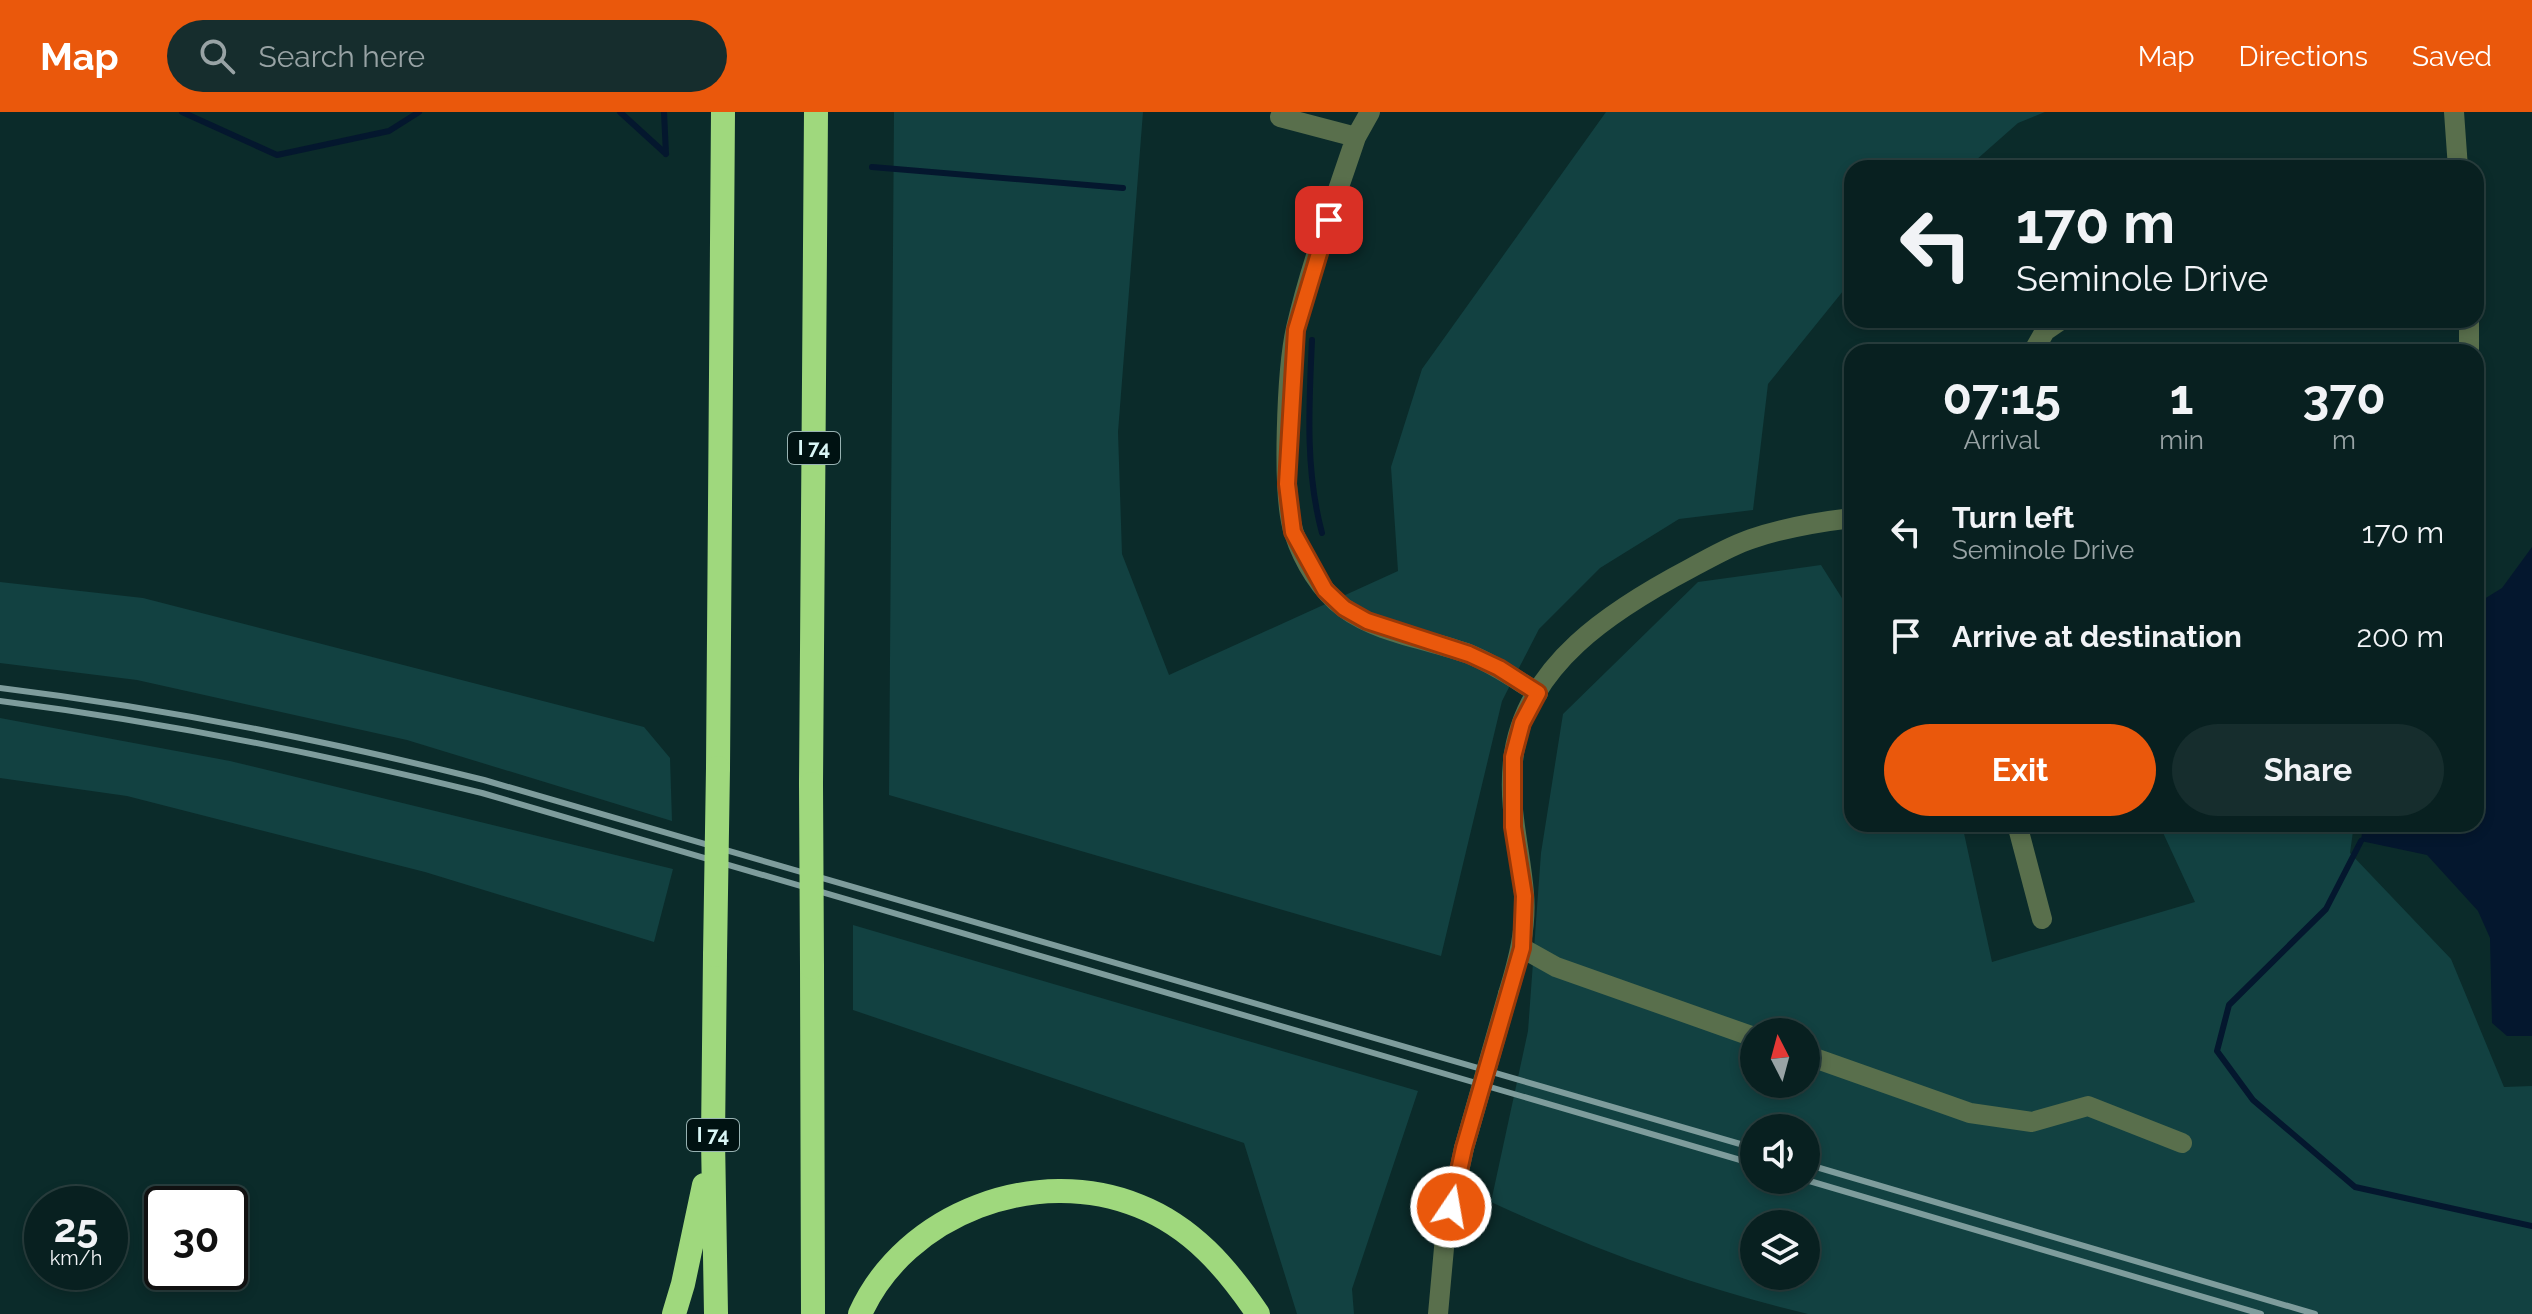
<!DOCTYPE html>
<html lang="en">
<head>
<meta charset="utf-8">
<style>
	:root { --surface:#082020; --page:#162d2d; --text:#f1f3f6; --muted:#98a3a5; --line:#293e3e; --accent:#ea580c }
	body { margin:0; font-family:Raleway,sans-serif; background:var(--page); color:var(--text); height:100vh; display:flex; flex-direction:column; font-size:30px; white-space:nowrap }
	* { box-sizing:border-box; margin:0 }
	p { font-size:26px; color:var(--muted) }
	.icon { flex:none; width:44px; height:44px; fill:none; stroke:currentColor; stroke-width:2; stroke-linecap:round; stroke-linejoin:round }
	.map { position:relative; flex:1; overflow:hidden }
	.drawer { position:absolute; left:1844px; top:232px; width:640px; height:488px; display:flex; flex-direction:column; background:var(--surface); border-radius:24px; box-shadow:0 4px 12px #0003,0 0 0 2px var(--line) }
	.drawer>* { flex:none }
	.guide { position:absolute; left:1844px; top:48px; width:640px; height:168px; border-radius:24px; box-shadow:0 4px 12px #0003,0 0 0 2px var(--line); background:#082020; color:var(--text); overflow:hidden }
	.needle { width:52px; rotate:354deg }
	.buttons { position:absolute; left:1740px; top:906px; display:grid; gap:16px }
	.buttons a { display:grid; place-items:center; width:80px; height:80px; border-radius:50%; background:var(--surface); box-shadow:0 4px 12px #0003,0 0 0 2px var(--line); font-size:40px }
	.speed { position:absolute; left:24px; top:1074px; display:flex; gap:16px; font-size:40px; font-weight:700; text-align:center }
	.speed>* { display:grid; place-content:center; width:104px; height:104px; border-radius:50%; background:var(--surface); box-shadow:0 4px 12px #0003,0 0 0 2px var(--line); line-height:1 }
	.speed small { font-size:20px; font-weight:400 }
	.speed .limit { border:4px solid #111; border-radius:12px; background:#fff; color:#111 }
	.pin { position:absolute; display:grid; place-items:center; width:68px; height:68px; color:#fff; margin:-34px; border-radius:16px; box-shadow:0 4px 12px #0006 }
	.me { position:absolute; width:88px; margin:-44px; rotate:12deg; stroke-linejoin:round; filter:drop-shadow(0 0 6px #0008) }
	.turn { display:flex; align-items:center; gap:28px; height:168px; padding:0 40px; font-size:36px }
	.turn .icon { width:104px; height:104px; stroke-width:2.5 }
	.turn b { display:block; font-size:56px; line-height:68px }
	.eta { display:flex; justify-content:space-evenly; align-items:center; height:136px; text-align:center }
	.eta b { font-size:48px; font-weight:700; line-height:56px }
	.action { display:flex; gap:16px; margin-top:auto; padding:16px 40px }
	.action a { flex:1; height:92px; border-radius:48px; background:var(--accent); color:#fff; font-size:32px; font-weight:700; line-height:92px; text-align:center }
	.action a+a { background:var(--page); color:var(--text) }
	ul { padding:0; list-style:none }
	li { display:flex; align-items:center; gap:24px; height:104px; padding:0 40px }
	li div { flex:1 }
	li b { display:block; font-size:30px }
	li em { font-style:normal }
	header { display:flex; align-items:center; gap:48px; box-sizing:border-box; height:112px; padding:0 40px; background:var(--accent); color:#fff }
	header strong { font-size:38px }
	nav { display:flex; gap:44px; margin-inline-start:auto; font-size:28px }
	.search { width:560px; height:72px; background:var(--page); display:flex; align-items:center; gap:20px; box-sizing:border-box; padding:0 28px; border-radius:44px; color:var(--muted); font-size:30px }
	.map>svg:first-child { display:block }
	.green { fill:#124141; fill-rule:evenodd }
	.water { fill:#04172e }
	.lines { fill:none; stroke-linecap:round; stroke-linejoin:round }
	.stream { stroke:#04172e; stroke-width:6 }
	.minor { stroke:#596f4c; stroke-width:20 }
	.highway { stroke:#9fd87d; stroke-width:24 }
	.rail { stroke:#7e9c9c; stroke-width:6 }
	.minor-bridge { stroke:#596f4c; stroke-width:20 }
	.highway-bridge { stroke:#9fd87d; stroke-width:24 }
	.route-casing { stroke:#983908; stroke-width:20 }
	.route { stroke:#ea580c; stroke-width:14 }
	.labels { text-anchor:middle; stroke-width:7; stroke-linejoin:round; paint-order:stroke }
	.shield { fill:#001212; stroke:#98b2b2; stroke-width:2 }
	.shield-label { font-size:20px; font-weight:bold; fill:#d9f6f6 }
</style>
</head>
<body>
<header>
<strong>Map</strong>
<div class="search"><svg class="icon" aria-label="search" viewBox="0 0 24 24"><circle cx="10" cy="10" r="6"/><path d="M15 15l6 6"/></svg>Search here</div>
<nav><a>Map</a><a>Directions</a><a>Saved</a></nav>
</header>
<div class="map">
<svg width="2532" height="1202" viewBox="0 0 2532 1202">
	<rect width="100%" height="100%" fill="#0b2b2a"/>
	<path class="green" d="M894,0H1143L1118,320L1122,442L1169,563L1398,459L1391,355L1422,257L1606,0H2045L2018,11L1967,56H1852V168L1768,272L1753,398L1679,407L1600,456L1539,517L1502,589L1441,844L889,683Z
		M1821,453L1852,502V712H1962L1992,850L2195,790L2159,712H2354L2350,741L2451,847L2504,975L2532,974V1202H1808C1700,1176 1592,1137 1491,1090L1528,919L1541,741L1563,602L1698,470ZM1754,920H1806V972H1754ZM1754,1016H1806V1068H1754ZM1754,1112H1806V1164H1754Z
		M0,470L143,486L644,615L670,646L672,709L407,628L137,568L0,551Z
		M0,606L230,649L673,757L654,830L425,760L127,684L0,666Z
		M853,813L1418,979L1352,1177L1354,1202H1297L1244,1031L853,898Z"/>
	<path class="water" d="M2532,435V924H2507L2492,911L2490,826L2478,799L2427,743L2361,729L2363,712H2476V492L2502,476Z"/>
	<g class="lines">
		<path class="stream" d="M182,0L277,43L389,19L419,0
			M620,0L666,42
			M664,0L666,42
			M872,55L1123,76
			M1312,228C1309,293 1305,358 1322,421
			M2361,729L2326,797L2229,893L2217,939L2253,988L2355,1075L2532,1114"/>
		<path class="minor" d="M1370,0L1356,25C1335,88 1311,151 1296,216C1287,256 1281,384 1294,421C1303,449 1321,479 1344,496C1379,522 1429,527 1469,542C1494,552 1515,567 1538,581
			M2454,0L2458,56
			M1280,5L1356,25
			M2033,240L2045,219L2061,208
			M2469,240V208
			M2017,712L2042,807
			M1522,836L1556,855L1754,925
			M1508,882C1518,849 1527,816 1524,781C1520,734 1508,698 1513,649C1523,553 1615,496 1691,456C1710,446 1730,434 1751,427C1783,416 1818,410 1852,406
			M1806,943L1970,1001L2032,1010L2088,994L2182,1031
			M1438,1202L1445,1125L1464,1036"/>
		<path class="highway" d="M718,656L723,0
			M811,672L816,0
			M715,843L713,1027L716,1202
			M812,855L813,1202
			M674,1202L683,1172L704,1073
			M860,1202C905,1101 1037,1052 1139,1094C1192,1115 1227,1156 1258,1202"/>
		<path class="rail" d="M0,576C163,596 324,628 484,668L1754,1036
			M0,589C163,610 323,642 482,681L1754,1052
			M1806,1052L2315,1202
			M1806,1068L2261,1202"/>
		<path class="minor-bridge" d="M1464,1036L1508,882"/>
		<path class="highway-bridge" d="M811,672L812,855
			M715,843L718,656"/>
	</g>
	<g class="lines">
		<defs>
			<path id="route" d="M1329,108L1296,218L1287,372L1293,420L1325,478L1344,496L1367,509L1469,542L1499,556L1538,581L1522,611L1513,645V715L1524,784L1522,836L1464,1036L1451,1095"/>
		</defs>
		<use href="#route" class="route-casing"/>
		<use href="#route" class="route"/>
	</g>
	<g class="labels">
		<g class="shield">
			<rect x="788" y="320" width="52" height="32" rx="6"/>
			<rect x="687" y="1007" width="52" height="32" rx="6"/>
		</g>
		<g class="shield-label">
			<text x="814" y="343">I 74</text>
			<text x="713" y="1030">I 74</text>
		</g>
	</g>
</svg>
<div class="buttons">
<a><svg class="needle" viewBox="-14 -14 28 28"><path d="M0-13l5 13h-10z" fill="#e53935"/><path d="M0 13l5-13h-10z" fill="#98a3a5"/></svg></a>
<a><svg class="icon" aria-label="sound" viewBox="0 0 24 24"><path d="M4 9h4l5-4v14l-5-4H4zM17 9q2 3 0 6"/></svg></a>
<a><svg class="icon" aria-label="layers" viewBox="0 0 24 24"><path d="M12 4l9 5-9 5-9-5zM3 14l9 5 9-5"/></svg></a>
</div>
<div class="speed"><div>25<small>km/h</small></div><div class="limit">30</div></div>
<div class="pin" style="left:1329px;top:108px;background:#d93025"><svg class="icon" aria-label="arrive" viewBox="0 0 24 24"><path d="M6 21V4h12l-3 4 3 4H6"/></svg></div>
<svg class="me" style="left:1451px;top:1095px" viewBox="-20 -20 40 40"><circle r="17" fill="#ea580c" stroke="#fff" stroke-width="3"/><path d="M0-11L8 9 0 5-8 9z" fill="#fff"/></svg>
<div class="guide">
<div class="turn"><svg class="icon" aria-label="left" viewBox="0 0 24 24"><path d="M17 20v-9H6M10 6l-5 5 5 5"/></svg><div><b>170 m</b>Seminole Drive</div></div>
</div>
<section class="drawer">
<div class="eta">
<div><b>07:15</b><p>Arrival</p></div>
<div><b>1</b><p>min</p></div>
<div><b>370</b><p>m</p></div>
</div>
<ul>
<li><svg class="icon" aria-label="left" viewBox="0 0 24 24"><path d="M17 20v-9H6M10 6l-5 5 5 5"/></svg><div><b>Turn left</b><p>Seminole Drive</p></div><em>170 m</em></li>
<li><svg class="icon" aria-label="arrive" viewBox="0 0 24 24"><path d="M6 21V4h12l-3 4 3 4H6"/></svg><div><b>Arrive at destination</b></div><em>200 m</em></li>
</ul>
<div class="action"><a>Exit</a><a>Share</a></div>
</section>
</div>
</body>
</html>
